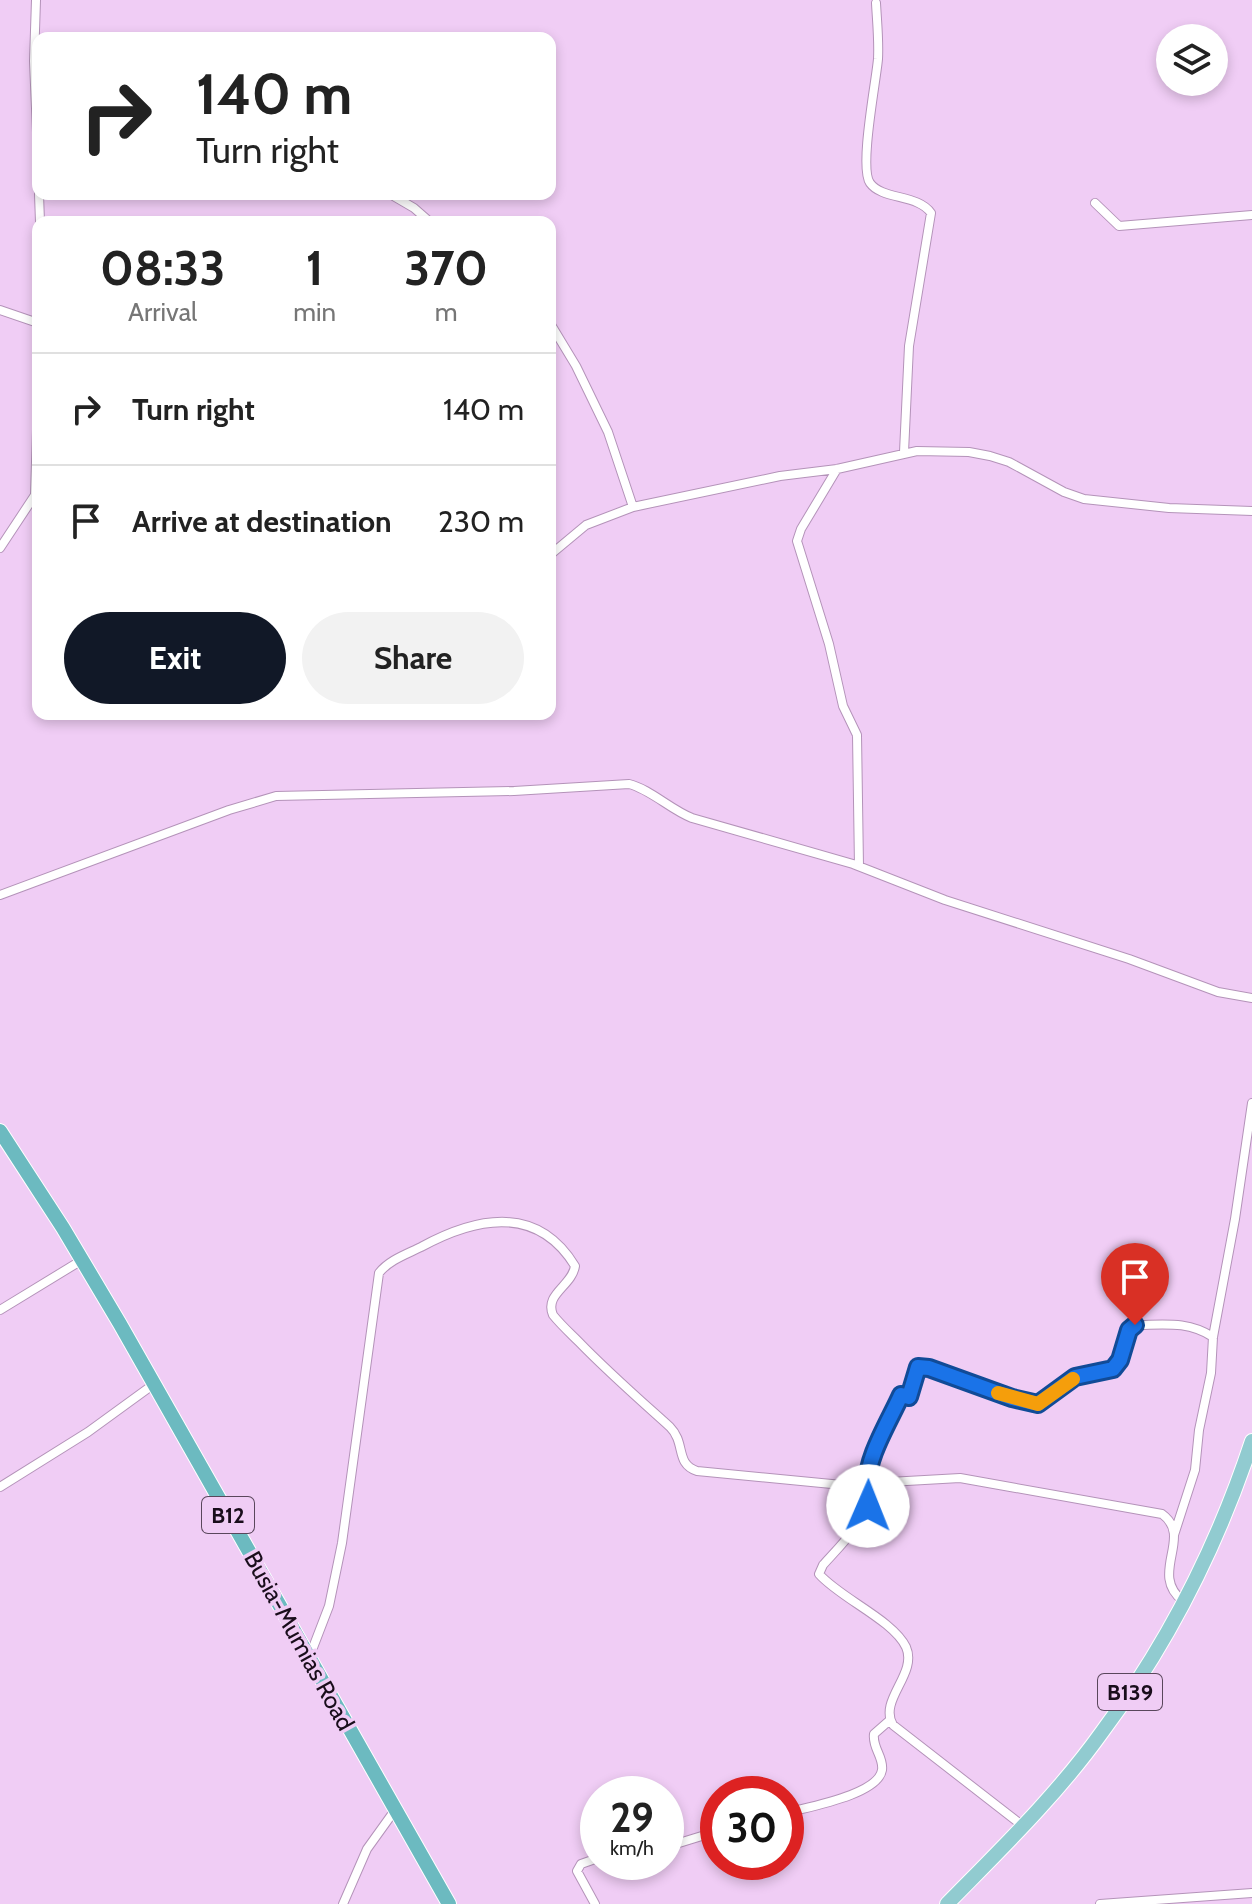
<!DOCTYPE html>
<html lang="en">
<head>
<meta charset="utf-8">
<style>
	:root { --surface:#fff; --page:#f2f2f2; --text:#222; --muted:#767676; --line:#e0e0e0; --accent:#111827 }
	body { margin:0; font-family:Cabin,sans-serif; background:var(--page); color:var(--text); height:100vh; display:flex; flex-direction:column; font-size:30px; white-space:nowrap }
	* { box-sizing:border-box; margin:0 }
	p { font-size:26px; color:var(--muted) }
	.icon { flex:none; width:44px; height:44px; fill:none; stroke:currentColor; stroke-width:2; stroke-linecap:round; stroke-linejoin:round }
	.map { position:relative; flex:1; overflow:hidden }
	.details { position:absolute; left:32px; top:216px; width:524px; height:504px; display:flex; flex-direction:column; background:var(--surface); border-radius:16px; box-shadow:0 4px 12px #0003 }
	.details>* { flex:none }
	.top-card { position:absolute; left:32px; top:32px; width:524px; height:168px; border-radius:16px; box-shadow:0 4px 12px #0003; background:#fff; color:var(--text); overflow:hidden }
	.controls { position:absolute; left:1156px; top:24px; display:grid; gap:16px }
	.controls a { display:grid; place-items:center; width:72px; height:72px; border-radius:50%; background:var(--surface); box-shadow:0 4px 12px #0003; font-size:40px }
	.speed { position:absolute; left:580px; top:1776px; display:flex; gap:16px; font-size:40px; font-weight:700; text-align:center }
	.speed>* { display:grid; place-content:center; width:104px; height:104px; border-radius:50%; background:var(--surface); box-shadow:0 4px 12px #0003; line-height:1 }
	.speed small { font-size:20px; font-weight:400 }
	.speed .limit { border:12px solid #d22; background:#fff; color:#111 }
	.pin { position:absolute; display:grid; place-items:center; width:68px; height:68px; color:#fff; margin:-82px -34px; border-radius:50% 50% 50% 0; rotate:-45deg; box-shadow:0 0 8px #0007 }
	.pin .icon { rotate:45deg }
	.me { position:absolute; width:88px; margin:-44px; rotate:1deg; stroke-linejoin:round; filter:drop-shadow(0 0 6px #0008) }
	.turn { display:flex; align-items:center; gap:28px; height:168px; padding:0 32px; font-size:36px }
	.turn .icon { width:104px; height:104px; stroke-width:2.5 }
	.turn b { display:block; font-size:56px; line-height:68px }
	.eta { display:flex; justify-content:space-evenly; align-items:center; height:136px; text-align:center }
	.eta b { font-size:48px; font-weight:700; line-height:56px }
	.button { display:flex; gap:16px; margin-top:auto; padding:16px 32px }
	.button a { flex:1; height:92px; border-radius:48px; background:var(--accent); color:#fff; font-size:32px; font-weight:700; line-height:92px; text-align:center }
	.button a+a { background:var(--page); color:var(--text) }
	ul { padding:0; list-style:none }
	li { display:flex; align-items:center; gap:24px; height:112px; padding:0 32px; border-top:2px solid var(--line) }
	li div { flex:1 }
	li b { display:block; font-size:30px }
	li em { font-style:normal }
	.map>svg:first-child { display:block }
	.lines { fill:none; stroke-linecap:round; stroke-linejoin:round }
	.minor-casing { stroke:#b493b9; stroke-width:10 }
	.primary-casing { stroke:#fff; stroke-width:16 }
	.trunk-casing { stroke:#fff; stroke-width:16 }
	.minor { stroke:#fff; stroke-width:8 }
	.primary { stroke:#91cbd0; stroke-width:14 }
	.trunk { stroke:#6cbac0; stroke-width:14 }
	.route-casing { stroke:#114b97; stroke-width:20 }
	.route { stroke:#1a73e8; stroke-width:14 }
	.slow { stroke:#f59e0b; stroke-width:14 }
	.labels { text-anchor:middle; stroke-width:7; stroke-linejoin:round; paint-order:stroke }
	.shield { fill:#f0cdf5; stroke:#5a475c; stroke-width:2 }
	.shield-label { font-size:22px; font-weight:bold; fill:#190d1b }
	.street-label { font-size:24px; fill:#190d1b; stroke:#f0cdf5 }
</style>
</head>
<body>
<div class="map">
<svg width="1252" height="1904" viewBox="0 0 1252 1904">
	<rect width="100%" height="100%" fill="#f0cdf5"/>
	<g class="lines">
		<defs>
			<path id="minor" d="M36,0L34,61L38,156
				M876,3C877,22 879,40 878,59C876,82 859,168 870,183C882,200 918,194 931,213L909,346L904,452
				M39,194L40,222
				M390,194L414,208L430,222
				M1095,203L1119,226L1252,215
				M0,310L38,323
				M550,323L576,366L608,432L633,507
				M837,469L801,529L797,541L829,644L843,706L857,735L859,866
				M35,494L38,397
				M0,548L37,492
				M550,555L586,525L633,507L780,476L837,469L917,451L969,452L990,456L1009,462L1064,492L1084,499L1169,508L1252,511
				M0,895L229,810L276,796L514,791L629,784C650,789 671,810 692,818L853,864L945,900L1129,959L1218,992L1252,998
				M0,1310L82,1260
				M0,1487L88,1432L154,1384
				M868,1487C864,1461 890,1419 901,1395L909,1397L918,1367L929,1368L1036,1404C1051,1397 1062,1382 1079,1376C1090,1372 1107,1375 1116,1366C1127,1355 1122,1337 1133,1325C1162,1325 1187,1320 1213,1337
				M864,1489L889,1482L960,1478L1162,1514C1194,1537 1148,1574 1183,1601
				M1174,1535L1195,1470L1199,1430L1211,1373L1213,1337L1235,1219L1252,1103
				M309,1658L329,1606L342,1543L379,1273C389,1260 407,1254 421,1247C476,1217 537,1204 575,1266C572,1286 544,1294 553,1315C561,1325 570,1333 579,1342C608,1372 639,1399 670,1427C686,1443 675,1464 697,1471L842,1485L868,1492C873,1515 838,1548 823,1565L819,1574C840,1598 893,1620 906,1647C918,1674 878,1700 893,1725L1023,1826
				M786,1813C807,1807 878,1795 882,1770C884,1757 872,1748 874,1734L890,1720
				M666,1847L718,1831
				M343,1904L367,1849L395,1810
				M595,1904L577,1871L581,1864L598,1858
				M1100,1904L1252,1893"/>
			<path id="primary" d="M947,1904C1001,1849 1057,1795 1102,1732C1167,1645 1218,1544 1252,1441"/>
			<path id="trunk" d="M0,1131L63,1228L120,1324L449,1904"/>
		</defs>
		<use href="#minor" class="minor-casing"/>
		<use href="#primary" class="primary-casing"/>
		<use href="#trunk" class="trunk-casing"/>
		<use href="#minor" class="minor"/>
		<use href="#primary" class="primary"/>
		<use href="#trunk" class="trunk"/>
	</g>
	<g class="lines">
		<defs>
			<path id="route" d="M868,1506L869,1496L864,1489L868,1487C864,1461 890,1420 901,1395L909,1397L918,1367L929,1368L1012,1398L1038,1404L1075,1377L1113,1369L1120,1360L1129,1330L1135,1325"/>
		</defs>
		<use href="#route" class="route-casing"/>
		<use href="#route" class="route"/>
		<path class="slow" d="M998,1393L1038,1404L1073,1379"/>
	</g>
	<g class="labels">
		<g class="shield">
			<rect x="202" y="1497" width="52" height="36" rx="6"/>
			<rect x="1098" y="1674" width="64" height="36" rx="6"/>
		</g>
		<g class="shield-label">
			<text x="228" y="1523">B12</text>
			<text x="1130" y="1700">B139</text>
		</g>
		<g class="street-label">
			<text transform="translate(299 1641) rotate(61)" y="8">Busia-Mumias Road</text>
		</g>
	</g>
</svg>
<div class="controls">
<a><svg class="icon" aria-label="layers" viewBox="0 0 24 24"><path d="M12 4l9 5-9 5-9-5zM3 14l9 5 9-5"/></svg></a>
</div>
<div class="speed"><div>29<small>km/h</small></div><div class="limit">30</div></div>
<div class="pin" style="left:1135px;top:1325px;background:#d93025"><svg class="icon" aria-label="arrive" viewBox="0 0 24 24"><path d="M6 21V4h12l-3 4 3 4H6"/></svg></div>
<svg class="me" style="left:868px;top:1506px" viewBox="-20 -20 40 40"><circle r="19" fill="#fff"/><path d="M0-13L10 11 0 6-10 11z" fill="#1a73e8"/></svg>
<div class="top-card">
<div class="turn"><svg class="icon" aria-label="right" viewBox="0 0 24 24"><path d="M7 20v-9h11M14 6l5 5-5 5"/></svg><div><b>140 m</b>Turn right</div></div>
</div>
<section class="details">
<div class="eta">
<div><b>08:33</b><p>Arrival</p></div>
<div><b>1</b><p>min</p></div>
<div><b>370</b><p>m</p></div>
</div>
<ul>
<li><svg class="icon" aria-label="right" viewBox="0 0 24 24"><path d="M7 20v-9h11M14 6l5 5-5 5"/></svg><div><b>Turn right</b></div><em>140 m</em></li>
<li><svg class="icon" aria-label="arrive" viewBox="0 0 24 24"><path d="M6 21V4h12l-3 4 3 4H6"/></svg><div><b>Arrive at destination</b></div><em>230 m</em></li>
</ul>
<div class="button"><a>Exit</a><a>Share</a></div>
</section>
</div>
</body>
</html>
